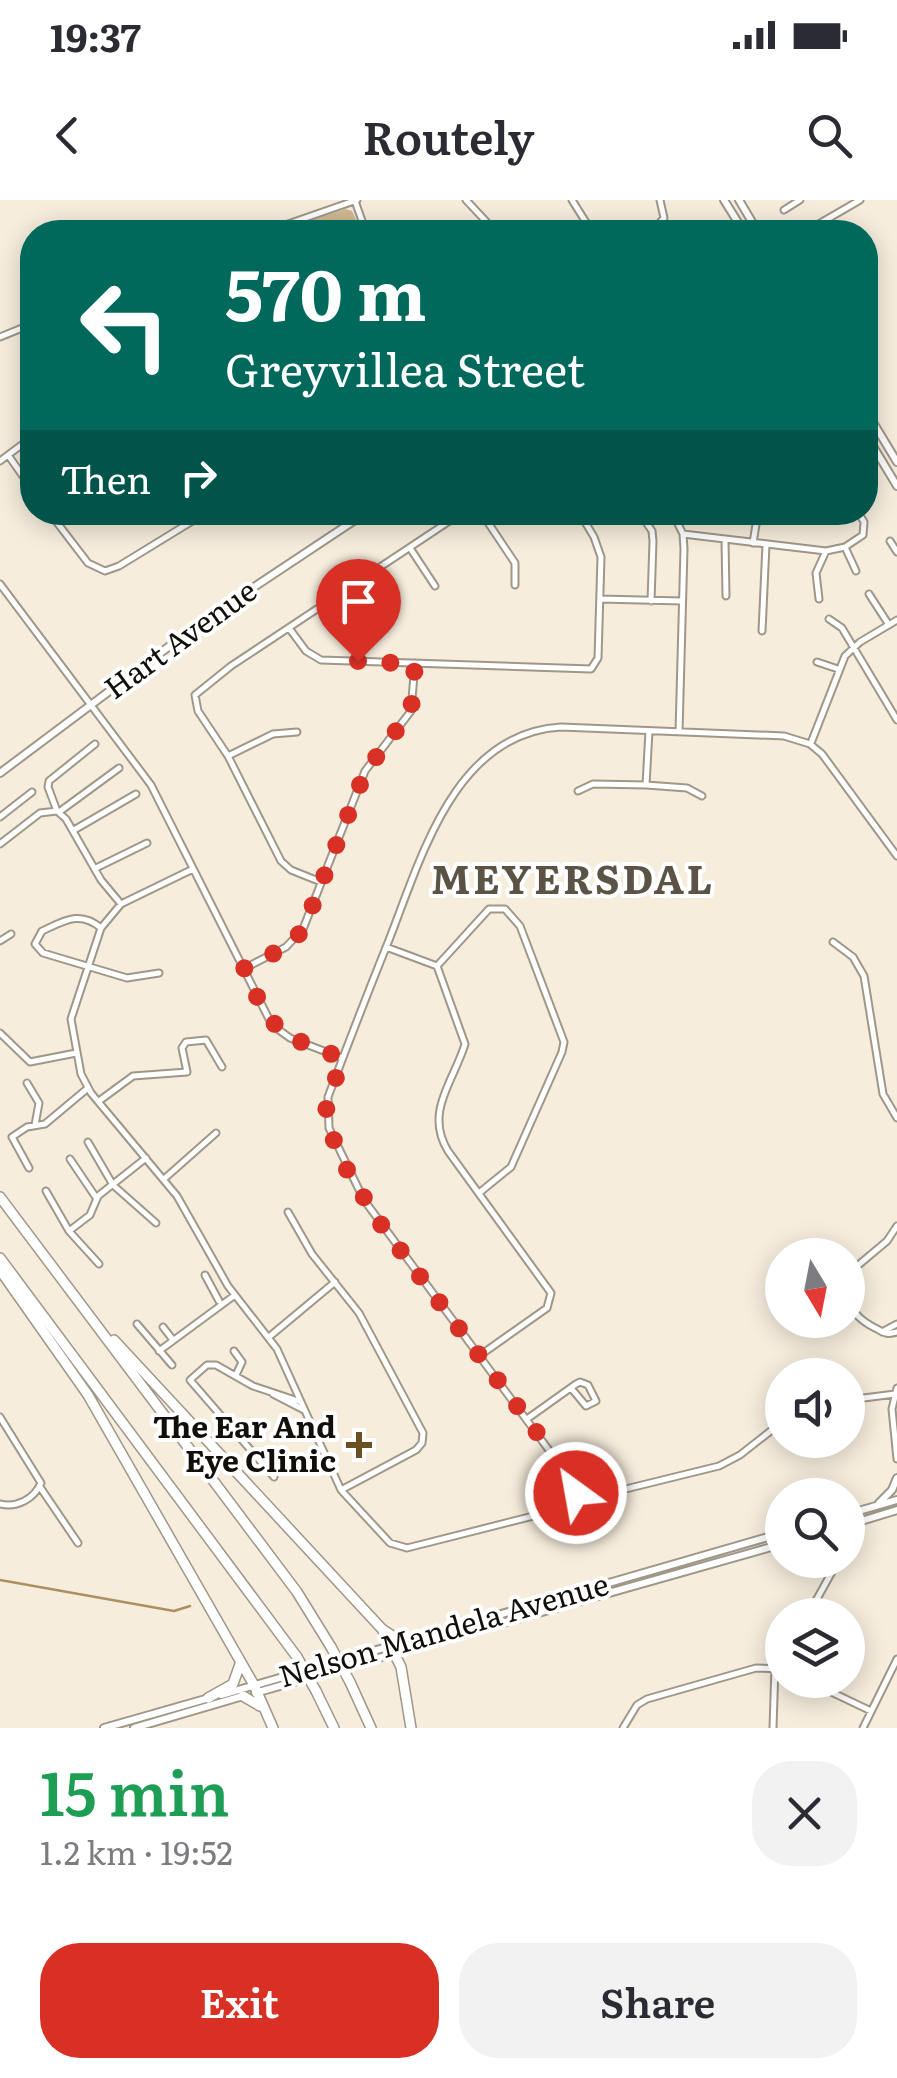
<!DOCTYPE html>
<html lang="en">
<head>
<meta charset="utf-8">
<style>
	:root { --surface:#fff; --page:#f2f2f3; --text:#2b2b33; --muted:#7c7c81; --accent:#d93025 }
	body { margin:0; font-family:Literata,serif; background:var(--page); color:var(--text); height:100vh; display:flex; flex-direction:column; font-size:38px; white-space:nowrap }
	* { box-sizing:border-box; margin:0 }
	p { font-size:32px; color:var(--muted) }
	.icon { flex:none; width:55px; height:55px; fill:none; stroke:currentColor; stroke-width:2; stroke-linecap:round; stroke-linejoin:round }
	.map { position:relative; height:1528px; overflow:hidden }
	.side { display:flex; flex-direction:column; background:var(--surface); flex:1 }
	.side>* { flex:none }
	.top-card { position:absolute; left:20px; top:20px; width:858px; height:305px; border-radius:40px; box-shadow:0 5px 25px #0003; background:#00695c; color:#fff; overflow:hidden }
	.needle { width:65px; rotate:170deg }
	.tools { position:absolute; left:765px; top:1038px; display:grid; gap:20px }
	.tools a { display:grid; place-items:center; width:100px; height:100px; border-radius:50%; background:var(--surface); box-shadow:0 5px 25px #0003; font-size:50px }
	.pin { position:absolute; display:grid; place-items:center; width:85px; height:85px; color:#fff; margin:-102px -42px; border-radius:50% 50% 50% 0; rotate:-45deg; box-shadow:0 0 10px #0007 }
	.pin .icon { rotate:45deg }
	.me { position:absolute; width:110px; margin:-55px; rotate:328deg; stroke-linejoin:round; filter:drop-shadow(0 0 8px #0008) }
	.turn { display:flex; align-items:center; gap:35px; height:210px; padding:0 40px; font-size:45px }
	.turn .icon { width:130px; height:130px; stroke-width:2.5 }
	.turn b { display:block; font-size:70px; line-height:85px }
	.then { display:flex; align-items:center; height:95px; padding:0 40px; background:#0003; gap:20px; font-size:38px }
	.round { display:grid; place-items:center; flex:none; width:105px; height:105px; border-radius:40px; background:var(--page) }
	.headline { display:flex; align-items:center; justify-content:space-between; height:170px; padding:0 40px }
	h1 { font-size:60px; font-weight:600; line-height:75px; color:#1e9e55 }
	.cta { display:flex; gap:20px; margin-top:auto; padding:20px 40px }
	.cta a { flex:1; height:115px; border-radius:40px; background:var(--accent); color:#fff; font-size:40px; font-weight:600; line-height:115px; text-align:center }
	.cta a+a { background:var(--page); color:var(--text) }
	.status { display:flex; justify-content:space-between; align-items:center; height:70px; padding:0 50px; background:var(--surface); direction:ltr }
	.status svg { height:28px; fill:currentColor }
	header { display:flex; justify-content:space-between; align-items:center; height:130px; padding:0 40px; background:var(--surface); font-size:45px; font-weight:600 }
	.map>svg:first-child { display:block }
	.green { fill:#cfb891 }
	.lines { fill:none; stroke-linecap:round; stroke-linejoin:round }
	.stream { stroke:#ac9060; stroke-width:2.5 }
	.street-casing { stroke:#9f9788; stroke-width:9 }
	.secondary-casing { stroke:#9f9788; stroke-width:10 }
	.highway-casing { stroke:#9f9788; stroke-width:12 }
	.street { stroke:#fff; stroke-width:5 }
	.secondary { stroke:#fff; stroke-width:6 }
	.highway { stroke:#fff; stroke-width:9 }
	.highway-bridge-casing { stroke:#9f9788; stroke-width:12; stroke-linecap:butt }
	.highway-bridge { stroke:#fff; stroke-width:9 }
	.route { stroke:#d93025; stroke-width:18; stroke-dasharray:0 32.4 }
	.poi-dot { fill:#6a5122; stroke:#fff; stroke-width:4 }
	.labels { text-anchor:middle; stroke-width:8; stroke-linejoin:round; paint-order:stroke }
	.street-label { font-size:30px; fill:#120f0a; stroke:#fff }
	.poi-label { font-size:30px; font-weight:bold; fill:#120f0a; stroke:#fff; text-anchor:end }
	.district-label { font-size:40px; font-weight:bold; letter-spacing:2.5px; fill:#5a5346; stroke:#fff }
</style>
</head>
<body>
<div class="status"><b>19:37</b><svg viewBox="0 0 49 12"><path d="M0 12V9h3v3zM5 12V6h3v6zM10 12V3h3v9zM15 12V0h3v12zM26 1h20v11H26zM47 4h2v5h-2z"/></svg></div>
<header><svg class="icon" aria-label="back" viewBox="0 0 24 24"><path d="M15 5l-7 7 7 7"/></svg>Routely<svg class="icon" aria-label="search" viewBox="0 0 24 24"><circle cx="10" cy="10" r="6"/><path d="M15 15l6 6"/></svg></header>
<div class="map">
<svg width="897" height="1528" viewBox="0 0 897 1528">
	<rect width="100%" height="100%" fill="#f6eddd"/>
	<path class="green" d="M346,9L352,11L362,32H276Z"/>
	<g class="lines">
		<path class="stream" d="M0,1380L174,1411L190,1406"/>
		<defs>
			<path id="street" d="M466,0L496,32
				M572,0L592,32
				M355,1L366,32
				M784,10L800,0
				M817,25L860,0
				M265,32L357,0
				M652,32L664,18L660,0
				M0,137L32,124
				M8,255L32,289
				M0,261L32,237
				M57,312L52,316L88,363L105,371L119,366L207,312
				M481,312L515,363V385
				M639,312L652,331L653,341L651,401
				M672,312L683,334L684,349L679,532
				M683,334L826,351L845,347L863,335L864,322L858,312
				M725,340L726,396
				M890,341L897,352
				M753,343L758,312
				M845,347L856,371
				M410,348L435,386
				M0,384L151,585L272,825L290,838L342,858
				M869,394L889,425
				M600,399L682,401
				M819,399L816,373L826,351
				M829,419L842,428L897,520
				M289,428L306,451L321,460L591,469L598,458L601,357L594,337L579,312
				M762,431L766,345
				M817,462L838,469
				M649,531L646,585L687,588L702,596
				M811,543L845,456L860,442L897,420
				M228,556L273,534L297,532
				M578,591L593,584L646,585
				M57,611L48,587L49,581L95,544
				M59,612L119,568
				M0,617L32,592
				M74,630L136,594
				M0,644L40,613L57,611L66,619L101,680L121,704
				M96,668L147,643
				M193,669L121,704L101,728L71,819L81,874L91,893L177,996L228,1086L277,1149L341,1290L390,1343L407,1348L577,1305L588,1299
				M321,682L291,670L281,661L228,556L198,511L195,495L231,466L463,312
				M101,728C80,710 64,721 42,731L35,744L43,753L127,778L159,773
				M0,741L11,734
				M833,742L853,757L864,776L883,894L897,918
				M386,747L437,766L465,844C454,881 424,912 448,951L551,1093L547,1108L479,1156
				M437,766L489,709H505L520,726L564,842L562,852L511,967L479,993
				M243,769L286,747L303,729L365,571L411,511L415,463
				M0,833L30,862L76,853
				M27,883L39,903L35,925
				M99,901L133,876L187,872L182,848L186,842L206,840L222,867
				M88,942L113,985L156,1023
				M70,959L97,999
				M29,968L12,937L27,927L45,924L88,888
				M164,979L216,933
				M46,991L69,1031
				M288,1012L312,1054L359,1113L423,1233L422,1243L416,1250L341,1290
				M897,1026L887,1041L856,1067C845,1098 846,1113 875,1128C885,1133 886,1135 897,1132
				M99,1064L69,1031L90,1015L98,996L146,958
				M205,1075L219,1101
				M137,1124L172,1165
				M163,1127L173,1140
				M882,1132L897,1124
				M269,1137L335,1082
				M159,1151L235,1095
				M234,1151L242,1162L236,1175
				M897,1188L892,1209L897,1259
				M273,1194L304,1210
				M848,1200L895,1194
				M0,1217L41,1283C34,1299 17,1308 0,1304
				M527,1219L576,1184L580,1182L588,1185L596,1201L586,1206L571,1188
				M569,1276L576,1293L585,1299L719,1266L740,1255L782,1222
				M274,1277L190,1180L207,1165H216L253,1186L301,1202
				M584,1281L568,1273L554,1257L364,1000L329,928L328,897C348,844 368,792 389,740C421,659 454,533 561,527L784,536L810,544L822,554L897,656
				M40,1287L78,1343
				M577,1287L584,1281L609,1291
				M808,1415L833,1370
				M806,1480L871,1511
				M623,1528L637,1505L647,1499L756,1468L782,1469
				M773,1528L775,1466
				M863,1528L897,1459"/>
			<path id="secondary" d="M724,0L744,32
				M739,0L758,32
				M801,32L819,25
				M865,209L897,262
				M865,233L897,286
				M0,573L203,421L367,312
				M879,1303L892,1290L897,1278
				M848,1314L897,1300
				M848,1325L897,1310
				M255,1493L782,1344
				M221,1495L782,1333
				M104,1528L209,1498
				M134,1528L243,1496"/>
			<path id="highway" d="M0,997L297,1392L331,1447
				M0,1058L297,1457
				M0,1070L88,1195L254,1485L273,1528
				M114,1140L382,1429L403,1443
				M383,1431L401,1467L411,1528
				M350,1482L371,1528
				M316,1491L334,1528
				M243,1496L260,1506
				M208,1498L233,1484L240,1464"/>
		</defs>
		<use href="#street" class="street-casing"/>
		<use href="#secondary" class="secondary-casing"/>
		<use href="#highway" class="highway-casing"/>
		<use href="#street" class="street"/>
		<use href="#secondary" class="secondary"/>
		<use href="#highway" class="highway"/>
		<defs>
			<path id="highway-bridge" d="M331,1447L350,1482
				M297,1457L316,1491"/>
		</defs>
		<use href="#highway-bridge" class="highway-bridge-casing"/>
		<use href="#highway-bridge" class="highway-bridge"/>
	</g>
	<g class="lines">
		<path class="route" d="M358,461L415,464L411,511L365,572L303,730L286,747L243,769C276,835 274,832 342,858L326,910L329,928L343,963L377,1019L568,1274L576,1287V1293"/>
	</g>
	<path class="poi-dot" d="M354 1230h10v10h10v10h-10v10h-10v-10h-10v-10h10z"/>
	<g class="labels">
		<g class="street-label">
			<text transform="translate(181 440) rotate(-36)" y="10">Hart Avenue</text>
			<text transform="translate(444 1431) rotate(-16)" y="10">Nelson Mandela Avenue</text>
		</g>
		<g class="poi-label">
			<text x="336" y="1238">The Ear And<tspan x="336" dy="34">Eye Clinic</tspan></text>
		</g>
		<g class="district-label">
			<text x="573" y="694">MEYERSDAL</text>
		</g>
	</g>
</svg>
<div class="tools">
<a><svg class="needle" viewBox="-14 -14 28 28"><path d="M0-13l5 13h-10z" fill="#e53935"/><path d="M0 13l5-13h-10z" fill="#7c7c81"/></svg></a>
<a><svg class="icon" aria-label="sound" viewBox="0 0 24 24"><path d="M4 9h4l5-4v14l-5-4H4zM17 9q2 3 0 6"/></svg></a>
<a><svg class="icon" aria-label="search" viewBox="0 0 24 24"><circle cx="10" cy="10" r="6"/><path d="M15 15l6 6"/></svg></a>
<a><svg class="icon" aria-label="layers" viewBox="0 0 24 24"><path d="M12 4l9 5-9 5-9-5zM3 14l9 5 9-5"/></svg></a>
</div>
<div class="pin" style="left:358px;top:461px;background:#d93025"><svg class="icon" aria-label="arrive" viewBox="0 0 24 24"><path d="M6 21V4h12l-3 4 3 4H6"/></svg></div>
<svg class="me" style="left:576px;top:1293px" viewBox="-20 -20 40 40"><circle r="17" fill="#d93025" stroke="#fff" stroke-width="3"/><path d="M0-11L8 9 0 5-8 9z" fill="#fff"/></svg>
<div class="top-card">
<div class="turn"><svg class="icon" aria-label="left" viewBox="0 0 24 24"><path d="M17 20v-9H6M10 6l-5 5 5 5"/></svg><div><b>570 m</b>Greyvillea Street</div></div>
<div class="then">Then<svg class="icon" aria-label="right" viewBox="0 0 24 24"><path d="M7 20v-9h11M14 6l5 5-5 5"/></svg></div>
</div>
</div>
<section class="side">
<div class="headline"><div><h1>15 min</h1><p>1.2 km · 19:52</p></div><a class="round"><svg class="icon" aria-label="close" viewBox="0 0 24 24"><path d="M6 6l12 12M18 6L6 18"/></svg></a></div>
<div class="cta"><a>Exit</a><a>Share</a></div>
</section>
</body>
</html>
